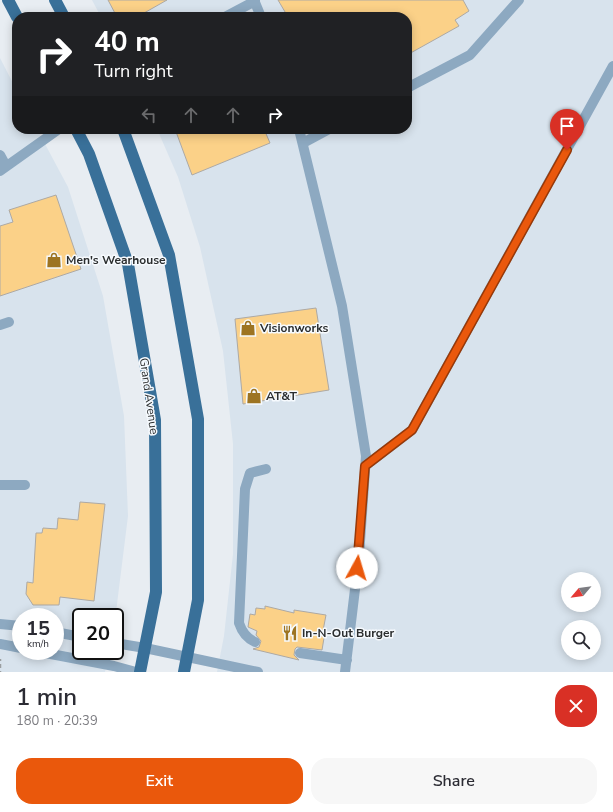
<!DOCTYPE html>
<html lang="en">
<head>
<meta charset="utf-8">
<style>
	:root { --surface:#fff; --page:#f7f7f7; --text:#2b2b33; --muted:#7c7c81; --accent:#ea580c }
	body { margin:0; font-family:"Nunito Sans",sans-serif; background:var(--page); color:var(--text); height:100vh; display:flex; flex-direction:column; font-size:15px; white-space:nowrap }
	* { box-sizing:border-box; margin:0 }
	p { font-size:13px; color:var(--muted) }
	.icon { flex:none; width:22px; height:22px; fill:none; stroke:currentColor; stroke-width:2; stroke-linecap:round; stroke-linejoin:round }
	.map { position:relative; height:672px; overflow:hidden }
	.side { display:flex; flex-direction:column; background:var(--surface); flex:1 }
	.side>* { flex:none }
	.hud { position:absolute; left:12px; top:12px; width:400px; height:122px; border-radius:16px; box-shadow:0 2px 10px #0003; background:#202124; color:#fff; overflow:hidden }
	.needle { width:26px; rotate:241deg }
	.tools { position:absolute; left:561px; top:572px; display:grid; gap:8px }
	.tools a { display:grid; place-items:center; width:40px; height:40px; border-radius:50%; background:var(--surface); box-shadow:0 2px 10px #0003; font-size:20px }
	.speed { position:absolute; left:12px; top:608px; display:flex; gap:8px; font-size:20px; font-weight:700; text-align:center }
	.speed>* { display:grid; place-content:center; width:52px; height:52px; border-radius:50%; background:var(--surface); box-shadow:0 2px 10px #0003; line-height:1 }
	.speed small { font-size:10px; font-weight:400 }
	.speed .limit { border:2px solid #111; border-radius:6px; background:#fff; color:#111 }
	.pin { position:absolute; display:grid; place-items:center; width:34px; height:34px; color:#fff; margin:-41px -17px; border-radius:50% 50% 50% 0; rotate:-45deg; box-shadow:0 0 4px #0007 }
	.pin .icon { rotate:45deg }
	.me { position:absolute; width:44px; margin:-22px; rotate:6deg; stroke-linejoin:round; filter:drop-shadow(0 0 3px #0008) }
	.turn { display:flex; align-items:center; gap:14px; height:84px; padding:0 16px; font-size:18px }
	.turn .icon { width:52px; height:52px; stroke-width:2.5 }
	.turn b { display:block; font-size:28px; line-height:34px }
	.lanes { display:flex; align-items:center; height:38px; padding:0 16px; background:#0003; justify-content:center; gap:20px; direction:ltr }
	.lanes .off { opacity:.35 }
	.round { display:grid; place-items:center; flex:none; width:42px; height:42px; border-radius:16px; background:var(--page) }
	.overview { display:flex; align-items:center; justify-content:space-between; height:68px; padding:0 16px }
	h1 { font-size:24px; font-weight:600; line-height:30px }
	.button { display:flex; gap:8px; margin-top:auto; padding:8px 16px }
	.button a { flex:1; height:46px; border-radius:16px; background:var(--accent); color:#fff; font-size:16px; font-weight:600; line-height:46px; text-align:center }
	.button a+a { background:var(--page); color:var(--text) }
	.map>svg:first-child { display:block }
	.built { fill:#d8e3ed; fill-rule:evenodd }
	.building { fill:#fbd188; stroke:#ada9a4 }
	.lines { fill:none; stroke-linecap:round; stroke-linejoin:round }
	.path { stroke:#9a9ea1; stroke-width:2.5; stroke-dasharray:2 3; stroke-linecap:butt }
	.lane { stroke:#8da9c1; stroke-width:10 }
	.primary { stroke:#397099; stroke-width:12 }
	.route-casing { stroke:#983908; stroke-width:10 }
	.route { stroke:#ea580c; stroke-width:7 }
	.labels { text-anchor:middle; stroke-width:3; stroke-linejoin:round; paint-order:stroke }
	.poi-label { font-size:12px; font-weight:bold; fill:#2b2e2f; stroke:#f6fafe; text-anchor:start }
	.street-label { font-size:12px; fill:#2b2e2f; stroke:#f6fafe }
</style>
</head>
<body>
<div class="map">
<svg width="613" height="672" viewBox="0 0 613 672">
	<rect width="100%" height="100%" fill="#e8edf2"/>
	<path class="built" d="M92,0H613V672H217L224,636L233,554V444L223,351L200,247L178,177L157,129H407V17H101ZM568,579H594V605H568ZM568,627H594V653H568Z
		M0,58L17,91V129H37L68,187L103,296L124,416L128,516L115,620V617H81V651H109L105,672H0ZM21,617H55V651H21Z"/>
	<path class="building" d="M108,0H167L137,17H117Z
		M278,0H463L469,11L455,20L459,26L407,55V17H288Z
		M175,129H264L270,143L192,175Z
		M56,195L81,269L0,296V226L13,222L9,210Z
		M316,308L329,390L243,404L235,319Z
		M80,502L105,504L94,601L60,597L59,605H33L26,594L27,582L33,583L36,533H42L43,528L57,529L58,518L78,520Z
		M265,606L294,613V610L326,615L322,636L324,638L322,650L297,647L295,649L294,655L299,660L253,649L259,647L261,641L256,635L257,631L248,627L250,614L255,615L256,608L265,609Z"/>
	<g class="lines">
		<path class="path" d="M28,613L48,617
			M115,627H117
			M0,666V657
			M0,666V672"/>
		<path class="lane" d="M254,0L261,17
			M225,17L255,1
			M407,88L470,55L519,0
			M299,129L342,306L366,456L359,556L345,672
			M303,143L329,129
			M0,155L6,166
			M0,171L59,129
			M0,325L9,322
			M365,466L412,430L613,66
			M0,485H25
			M0,624L21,626
			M55,632L81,637
			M255,642C246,638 242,632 239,623L245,489L250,473L266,469
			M115,643L145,648L258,672
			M0,644L21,648
			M35,651L114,666L136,672
			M300,653L347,660"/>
		<path class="primary" d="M8,0L17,17
			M55,0L64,17
			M76,129L89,154L128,264L155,420L156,592L140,672
			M123,129L169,255L198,419V600L184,672"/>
	</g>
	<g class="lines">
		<defs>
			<path id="route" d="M357,568L365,466L412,430L567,150"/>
		</defs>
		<use href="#route" class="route-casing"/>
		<use href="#route" class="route"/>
	</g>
	<defs>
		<symbol id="shop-bare" viewBox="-9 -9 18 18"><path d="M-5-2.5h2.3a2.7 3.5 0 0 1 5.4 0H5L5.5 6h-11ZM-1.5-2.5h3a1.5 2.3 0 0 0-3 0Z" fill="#9d7422" stroke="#f6fafe" stroke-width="2.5" paint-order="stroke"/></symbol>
		<symbol id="restaurant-bare" viewBox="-9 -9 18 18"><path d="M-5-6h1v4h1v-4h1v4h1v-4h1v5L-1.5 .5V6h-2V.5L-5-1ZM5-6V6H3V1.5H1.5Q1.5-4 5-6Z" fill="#9d7422" stroke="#f6fafe" stroke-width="2.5" paint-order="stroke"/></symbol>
	</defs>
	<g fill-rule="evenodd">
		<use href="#shop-bare" x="43" y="249" width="22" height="22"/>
		<use href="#shop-bare" x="237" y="317" width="22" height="22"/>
		<use href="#shop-bare" x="243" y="385" width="22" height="22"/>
		<use href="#restaurant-bare" x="279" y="622" width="22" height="22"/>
	</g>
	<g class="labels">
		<g class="poi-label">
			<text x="66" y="264">Men's Wearhouse</text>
			<text x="260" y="332">Visionworks</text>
			<text x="266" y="400">AT&amp;T</text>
			<text x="302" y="637">In-N-Out Burger</text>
		</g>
		<g class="street-label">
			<text transform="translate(149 396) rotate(82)" y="4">Grand Avenue</text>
		</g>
	</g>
</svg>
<div class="tools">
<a><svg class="needle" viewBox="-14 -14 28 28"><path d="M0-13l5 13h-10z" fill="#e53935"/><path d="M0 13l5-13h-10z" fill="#7c7c81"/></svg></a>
<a><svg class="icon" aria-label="search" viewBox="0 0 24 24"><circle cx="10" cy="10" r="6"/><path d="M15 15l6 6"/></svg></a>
</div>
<div class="speed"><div>15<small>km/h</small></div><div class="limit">20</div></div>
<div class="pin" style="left:567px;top:150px;background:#d93025"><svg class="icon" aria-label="arrive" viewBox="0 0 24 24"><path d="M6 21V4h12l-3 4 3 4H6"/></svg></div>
<svg class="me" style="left:357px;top:568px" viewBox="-20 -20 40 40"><circle r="19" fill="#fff"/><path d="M0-13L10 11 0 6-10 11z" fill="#ea580c"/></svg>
<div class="hud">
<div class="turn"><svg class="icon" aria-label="right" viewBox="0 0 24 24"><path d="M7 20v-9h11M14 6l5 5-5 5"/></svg><div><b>40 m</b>Turn right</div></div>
<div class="lanes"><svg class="icon off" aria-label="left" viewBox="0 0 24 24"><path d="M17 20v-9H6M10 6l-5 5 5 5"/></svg><svg class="icon off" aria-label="ahead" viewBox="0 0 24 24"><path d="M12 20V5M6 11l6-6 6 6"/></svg><svg class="icon off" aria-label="ahead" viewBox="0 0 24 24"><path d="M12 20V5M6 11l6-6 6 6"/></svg><svg class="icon" aria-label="right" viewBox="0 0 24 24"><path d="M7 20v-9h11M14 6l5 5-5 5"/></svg></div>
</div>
</div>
<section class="side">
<div class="overview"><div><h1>1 min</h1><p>180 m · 20:39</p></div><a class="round" style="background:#d93025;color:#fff"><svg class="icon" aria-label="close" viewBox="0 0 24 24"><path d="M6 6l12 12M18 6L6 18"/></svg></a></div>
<div class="button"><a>Exit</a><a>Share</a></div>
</section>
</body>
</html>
